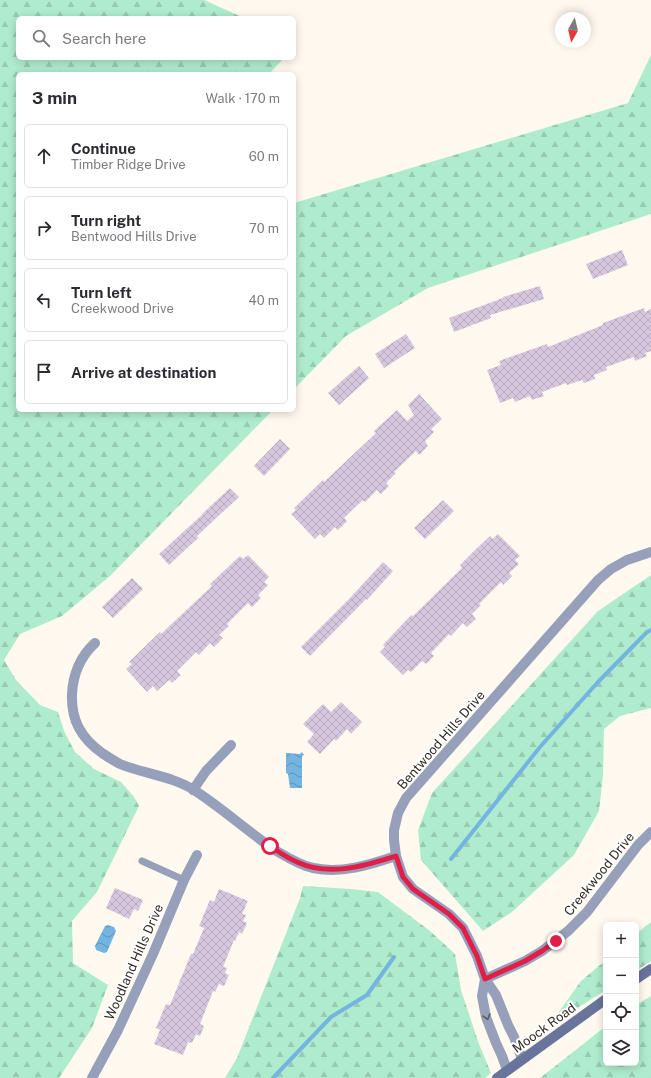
<!DOCTYPE html>
<meta charset="utf-8">
<style>
body{margin:0;font-family:"Public Sans",sans-serif;background:#f2f2f3;color:#2b2b33}
.controls{position:absolute;right:12px;bottom:12px;display:grid;overflow:hidden;border-radius:6px;box-shadow:0 2px 10px #0003}
.controls button{width:36px;height:36px;display:grid;place-items:center;padding:0;border:0;border-bottom:1px solid #e1e1e2;background:#fff;color:#2b2b33;font:20px sans-serif}
.compass{position:absolute;left:555px;top:12px;width:36px;height:36px;border-radius:50%;background:#fff;box-shadow:0 2px 10px #0003;rotate:188deg}
.stop{position:absolute;width:12px;height:12px;margin:-9px;border:3px solid #e11d48;border-radius:50%;background:#fff}
.stop.end{background:#e11d48;border-color:#fff;box-shadow:0 1px 4px #0008}
.list{margin:0;padding:0;list-style:none}
h2{display:flex;justify-content:space-between;align-items:center;height:52px;margin:0;padding:0 16px;font-size:17px}
h2 small{font-size:13px;font-weight:400;color:#7c7c81}
.list li{display:grid;grid-template-columns:26px 1fr auto;gap:12px;align-items:center;box-sizing:border-box;height:64px;margin:0 8px 8px;padding:0 8px;border:1px solid #e1e1e2;border-radius:6px}
.list b{display:block;font-size:15px;white-space:nowrap}
.list p{margin:0;font-size:13px;white-space:nowrap;color:#7c7c81}
.list em{font-size:13px;font-style:normal;color:#7c7c81}
.icon{flex:none;width:22px;height:22px;fill:none;stroke:currentColor;stroke-width:2;stroke-linecap:round;stroke-linejoin:round}
.map{position:relative;flex:none;width:651px;height:1078px;overflow:hidden}
.search{position:absolute;background:#fff;box-shadow:0 2px 10px #0003;left:16px;top:16px;width:280px;height:44px;display:flex;align-items:center;gap:10px;box-sizing:border-box;padding:0 14px;border-radius:6px;color:#7c7c81;font-size:15px}
.panel{position:absolute;background:#fff;box-shadow:0 2px 10px #0003;left:16px;top:72px;width:280px;height:340px;border-radius:6px}
.map>svg:first-child{display:block}
.forest{fill:url(#forest-firs)}
.water{fill:url(#water-waves)}
.lines{fill:none;stroke-linecap:round;stroke-linejoin:round}
.stream{stroke:#73b4e0;stroke-width:4}
.building{fill:url(#building-cross-hatch)}
.service{stroke:#97a0bb;stroke-width:7}
.minor{stroke:#97a0bb;stroke-width:10}
.secondary{stroke:#69749c;stroke-width:10}
.oneway{stroke:#5a5a60}
.route{stroke:#e11d48;stroke-width:5}
.labels{text-anchor:middle;dominant-baseline:central;stroke-width:4;stroke-linejoin:round;paint-order:stroke}
.street-label{font-size:13px;fill:#312b23;stroke:#fff}
</style>
<div class="map">
<svg width="651" height="1078" viewBox="0 0 651 1078">
<defs>
<pattern id="forest-firs" width="22" height="20" patternUnits="userSpaceOnUse"><rect width="22" height="20" fill="#afecce"/><path d="M5 1l3.5 6h-7zM16 11l3.5 6h-7z" fill="#97cbb1"/></pattern>
<pattern id="water-waves" width="16" height="10" patternUnits="userSpaceOnUse"><rect width="16" height="10" fill="#73b4e0"/><path d="M0 5q4-4 8 0t8 0" fill="none" stroke="#5f93b5"/></pattern>
<pattern id="building-cross-hatch" width="8" height="8" patternUnits="userSpaceOnUse"><rect width="8" height="8" fill="#d6c7de"/><path d="M0 0l8 8M0 8l8-8" fill="none" stroke="#b8abbe"/></pattern>
</defs>
<rect width="100%" height="100%" fill="#fff9ef"/>
<g class="forest">
<path d="M 0,0 L 204,0 L 244,18 L 18,18 L 18,58 L 284,58 L 269,74 L 18,74 L 18,410 L 273,410 L 110,576 L 62,616 L 20,634 L 4,660 L 16,680 L 40,705 L 58,712 L 64,731 L 75,752 L 94,769 L 121,782 L 134,797 L 139,806 L 97,892 L 72,921 L 73,963 L 108,985 L 92,1028 L 59,1078 L 0,1078 Z"/>
<path d="M 651,55 L 651,214 L 428,288 L 346,336 L 294,389 L 294,203 L 628,103 Z"/>
<path d="M 651,575 L 651,708 L 620,716 L 604,729 L 603,776 L 599,811 L 574,855 L 512,912 L 483,931 L 421,860 L 418,830 L 432,793 L 598,611 Z"/>
<path d="M 303,886 L 351,889 L 378,892 L 430,931 L 455,954 L 461,990 L 479,1044 L 491,1073 L 485,1078 L 225,1078 L 237,1058 L 300,898 Z"/>
<path d="M 651,922 L 651,961 L 636,971 L 636,934 Z"/>
<path d="M 606,960 L 606,990 L 549,1026 L 581,981 Z"/>
<path d="M 651,996 L 651,1078 L 540,1078 L 606,1026 L 606,1063 L 636,1063 L 636,1005 Z"/>
</g>
<g class="water">
<path d="M 302,752 L 304,755 L 302,756 L 302,788 L 290,788 L 288,774 L 286,773 L 286,753 L 300,754 Z"/>
<path d="M 108,925 L 114,927 L 116,931 L 107,952 L 104,953 L 96,950 L 95,946 L 105,926 Z"/>
</g>
<g class="lines">
<g class="stream">
<path d="M 451,859 L 540,747 L 598,682 L 647,632 L 651,630"/>
<path d="M 273,1078 L 331,1017 L 367,995 L 394,957"/>
</g>
</g>
<g class="building">
<path d="M 622,250 L 628,265 L 593,279 L 586,264 Z"/>
<path d="M 540,286 L 544,299 L 490,315 L 491,318 L 454,332 L 449,318 L 503,298 L 503,297 Z"/>
<path d="M 644,308 L 645,312 L 651,309 L 651,351 L 645,353 L 647,356 L 635,361 L 634,357 L 606,367 L 607,370 L 594,375 L 595,379 L 584,383 L 582,380 L 567,385 L 566,383 L 542,392 L 544,396 L 532,400 L 530,396 L 515,402 L 513,398 L 500,403 L 487,370 L 501,365 L 499,361 L 547,344 L 548,347 L 603,325 L 603,323 Z"/>
<path d="M 406,334 L 415,348 L 384,368 L 375,354 Z"/>
<path d="M 359,366 L 369,378 L 339,405 L 328,393 Z"/>
<path d="M 419,394 L 442,419 L 431,429 L 434,432 L 425,441 L 428,446 L 419,455 L 416,451 L 394,472 L 396,473 L 386,483 L 389,486 L 381,494 L 377,490 L 365,502 L 363,500 L 344,518 L 347,521 L 338,530 L 335,527 L 324,538 L 320,534 L 315,539 L 291,514 L 296,510 L 294,508 L 323,480 L 324,482 L 376,433 L 374,431 L 397,410 L 407,421 L 414,415 L 408,405 Z"/>
<path d="M 280,439 L 290,449 L 264,476 L 254,466 Z"/>
<path d="M 230,488 L 239,497 L 197,536 L 198,538 L 169,565 L 159,554 L 203,514 L 202,514 Z"/>
<path d="M 443,500 L 454,511 L 425,539 L 414,528 Z"/>
<path d="M 498,534 L 520,556 L 515,560 L 519,564 L 509,573 L 512,576 L 503,585 L 501,582 L 479,604 L 481,605 L 472,614 L 476,619 L 467,627 L 463,623 L 451,636 L 449,634 L 431,653 L 434,656 L 426,664 L 422,661 L 411,672 L 408,670 L 403,675 L 380,652 L 385,647 L 383,645 L 411,615 L 413,616 L 462,568 L 460,565 L 477,548 L 490,536 L 493,539 Z"/>
<path d="M 248,555 L 269,577 L 264,582 L 268,585 L 258,595 L 261,598 L 252,607 L 248,603 L 227,624 L 229,626 L 219,635 L 223,638 L 214,647 L 210,643 L 199,655 L 196,652 L 177,671 L 181,675 L 172,683 L 169,680 L 157,691 L 153,686 L 147,692 L 126,669 L 132,664 L 129,662 L 160,632 L 161,634 L 212,586 L 210,584 L 240,556 L 243,559 Z"/>
<path d="M 383,562 L 393,571 L 367,600 L 366,599 L 310,656 L 301,647 L 351,597 Z"/>
<path d="M 132,578 L 143,589 L 113,618 L 102,607 Z"/>
<path d="M 341,702 L 362,722 L 351,734 L 347,729 L 336,741 L 334,739 L 320,754 L 307,742 L 314,734 L 303,724 L 323,704 L 331,712 Z"/>
<path d="M 115,888 L 143,900 L 138,911 L 134,909 L 129,919 L 106,908 Z"/>
<path d="M 219,889 L 248,901 L 242,914 L 246,915 L 243,921 L 247,923 L 242,934 L 239,932 L 235,941 L 234,940 L 223,967 L 227,968 L 225,973 L 229,975 L 224,986 L 219,984 L 215,992 L 213,991 L 200,1024 L 204,1026 L 200,1036 L 196,1034 L 192,1043 L 188,1042 L 183,1055 L 154,1044 L 160,1030 L 156,1028 L 166,1004 L 170,1005 L 191,954 L 193,954 L 204,928 L 199,926 L 210,900 L 214,902 Z"/>
</g>
<g class="lines">
<path class="service" d="M 142,861 L 184,880"/>
<g class="minor">
<path d="M 95,643 C 81,656 73,674 72,694 C 71,720 81,738 102,753 C 108,757 114,761 120,764 C 144,774 172,776 194,790 C 222,808 247,831 275,850 C 287,857 299,865 313,868 C 341,874 369,865 396,856"/>
<path d="M 193,790 L 206,771 L 231,745"/>
<path d="M 485,979 L 525,961 L 542,951 L 568,931 L 587,912 L 638,845 L 651,832"/>
<path d="M 485,979 L 482,996 L 486,1017 L 496,1043 L 502,1056 L 507,1070"/>
<path d="M 522,1059 L 514,1037 L 508,1025 L 496,995 L 485,979 L 477,956 L 463,928 L 449,914 L 413,889 L 403,877 L 396,856 L 394,840 L 394,830 L 398,813 L 406,798 L 598,580 L 611,569 L 627,560 L 651,552"/>
<path d="M 92,1078 L 118,1030 L 153,954 L 184,880 L 197,855"/>
</g>
<g class="secondary">
<path d="M 636,979 L 651,969"/>
<path d="M 497,1078 L 606,999"/>
</g>
</g>
<defs><path id="oneway-chevron" d="M-2-3.5L2.5 0L-2 3.5" fill="none" stroke-width="1.6" stroke-linecap="round" stroke-linejoin="round"/></defs>
<use class="oneway" href="#oneway-chevron" transform="translate(487 1017) rotate(74)"/>
<g class="lines">
<path class="route" d="M 270,846 C 279,852 287,858 297,862 C 329,877 364,866 396,856 L 403,877 L 413,889 L 449,914 L 463,928 L 477,956 L 485,979 L 525,961 L 542,951 L 556,941"/>
</g>
<g class="labels">
<g class="street-label">
<text transform="translate(441 740) rotate(-49)">Bentwood Hills Drive</text>
<text transform="translate(599 874) rotate(-51)">Creekwood Drive</text>
<text transform="translate(134 962) rotate(-66)">Woodland Hills Drive</text>
<text transform="translate(544 1028) rotate(-36)">Moock Road</text>
</g>
</g>
</svg>
<div class="controls">
<button>+</button>
<button>−</button>
<button><svg class="icon" aria-label="locate" viewBox="0 0 24 24"><circle cx="12" cy="12" r="6"/><path d="M12 2v4M12 18v4M2 12h4M18 12h4"/></svg></button>
<button><svg class="icon" aria-label="layers" viewBox="0 0 24 24"><path d="M12 4l9 5-9 5-9-5zM3 14l9 5 9-5"/></svg></button>
</div>
<svg class="compass" viewBox="-18 -18 36 36"><path d="M0-13l5 13h-10z" fill="#e53935"/><path d="M0 13l5-13h-10z" fill="#7c7c81"/></svg>
<div class="stop" style="left:270px;top:846px"></div>
<div class="stop end" style="left:556px;top:941px"></div>
<div class="search"><svg class="icon" aria-label="search" viewBox="0 0 24 24"><circle cx="10" cy="10" r="6"/><path d="M15 15l6 6"/></svg>Search here</div>
<section class="panel">
<h2>3 min<small>Walk · 170 m</small></h2>
<ul class="list">
<li><svg class="icon" aria-label="ahead" viewBox="0 0 24 24"><path d="M12 20V5M6 11l6-6 6 6"/></svg><div><b>Continue</b><p>Timber Ridge Drive</p></div><em>60 m</em></li>
<li><svg class="icon" aria-label="right" viewBox="0 0 24 24"><path d="M7 20v-9h11M14 6l5 5-5 5"/></svg><div><b>Turn right</b><p>Bentwood Hills Drive</p></div><em>70 m</em></li>
<li><svg class="icon" aria-label="left" viewBox="0 0 24 24"><path d="M17 20v-9H6M10 6l-5 5 5 5"/></svg><div><b>Turn left</b><p>Creekwood Drive</p></div><em>40 m</em></li>
<li><svg class="icon" aria-label="arrive" viewBox="0 0 24 24"><path d="M6 21V4h12l-3 4 3 4H6"/></svg><div><b>Arrive at destination</b></div></li>
</ul>
</section>
</div>
